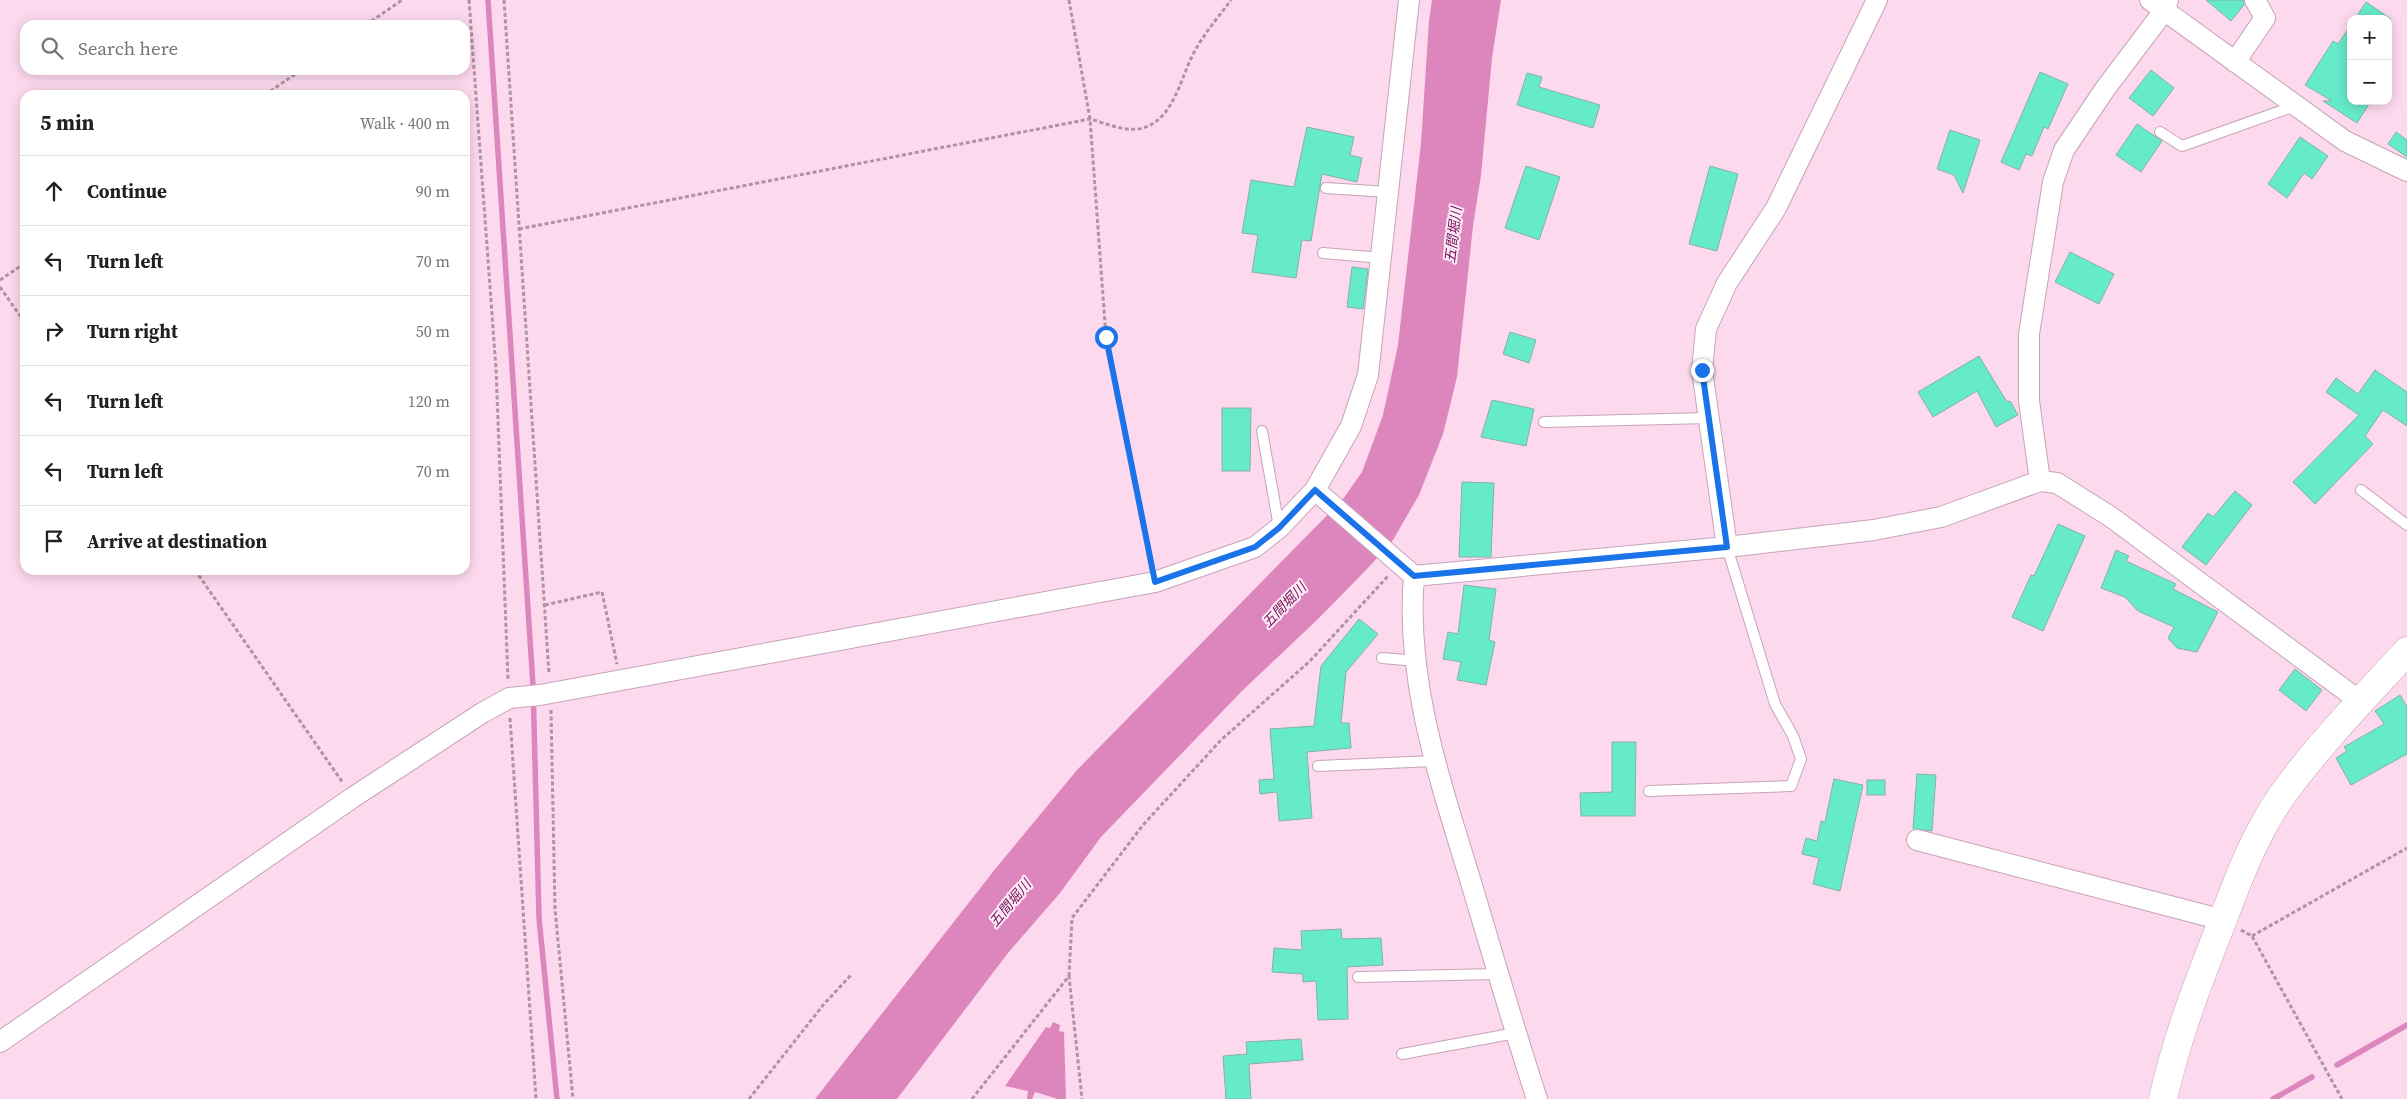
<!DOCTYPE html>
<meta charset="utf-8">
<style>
body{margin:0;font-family:"Source Serif 4","Noto Sans JP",serif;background:#f6f6f6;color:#202124}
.controls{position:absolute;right:15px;top:15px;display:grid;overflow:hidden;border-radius:10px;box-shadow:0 2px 12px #0003}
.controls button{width:45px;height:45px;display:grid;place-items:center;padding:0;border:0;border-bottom:1px solid #e0e0e0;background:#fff;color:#202124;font:25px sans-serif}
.stop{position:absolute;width:15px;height:15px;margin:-11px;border:4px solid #1a73e8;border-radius:50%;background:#fff}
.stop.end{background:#1a73e8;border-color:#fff;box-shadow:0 1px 5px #0008}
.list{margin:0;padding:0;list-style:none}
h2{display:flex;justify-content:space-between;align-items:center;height:65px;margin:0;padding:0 20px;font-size:21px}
h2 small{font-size:16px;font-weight:400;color:#757577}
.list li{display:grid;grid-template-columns:32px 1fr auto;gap:15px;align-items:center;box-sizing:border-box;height:70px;padding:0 20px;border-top:1px solid #e0e0e0}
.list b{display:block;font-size:19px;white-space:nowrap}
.list em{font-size:16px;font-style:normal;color:#757577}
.icon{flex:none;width:28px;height:28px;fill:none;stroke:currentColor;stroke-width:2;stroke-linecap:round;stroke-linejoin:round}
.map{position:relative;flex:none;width:2407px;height:1099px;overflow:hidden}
.search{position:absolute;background:#fff;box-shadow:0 2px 12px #0003;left:20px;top:20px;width:450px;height:55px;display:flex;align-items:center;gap:12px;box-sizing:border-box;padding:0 18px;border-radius:15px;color:#757577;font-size:19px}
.panel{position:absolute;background:#fff;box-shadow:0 2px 12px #0003;left:20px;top:90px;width:450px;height:485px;border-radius:15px}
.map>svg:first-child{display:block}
.water{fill:#dd86bd}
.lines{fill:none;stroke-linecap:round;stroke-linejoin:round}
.stream{stroke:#dd86bd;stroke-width:5.5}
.building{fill:#65ebca;stroke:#87b0a4}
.lane-casing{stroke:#c6a4b8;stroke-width:12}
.street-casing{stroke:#c6a4b8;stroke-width:22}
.secondary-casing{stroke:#c6a4b8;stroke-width:29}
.path{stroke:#af93a4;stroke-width:3;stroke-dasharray:4 2.5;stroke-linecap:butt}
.lane{stroke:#fff;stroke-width:10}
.street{stroke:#fff;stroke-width:20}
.secondary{stroke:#fff;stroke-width:28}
.route{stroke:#1a73e8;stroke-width:6}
.labels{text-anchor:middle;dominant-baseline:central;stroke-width:4;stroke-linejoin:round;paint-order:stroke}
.water-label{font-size:14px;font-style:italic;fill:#790f5c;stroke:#fcedf6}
</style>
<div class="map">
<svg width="2407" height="1099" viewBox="0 0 2407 1099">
<rect width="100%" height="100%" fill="#fdd9ee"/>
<g class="water">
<path d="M 1432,0 L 1501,0 L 1492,58 L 1481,175 L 1473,226 L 1457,377 L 1443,434 L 1419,495 L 1393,540 L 1368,568 L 1317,620 L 1242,691 L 1101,837 L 1060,893 L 1008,953 L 897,1099 L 815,1099 L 996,868 L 1077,770 L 1343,499 L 1362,472 L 1383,415 L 1398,345 L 1421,143 L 1429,21 Z"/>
<path d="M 1053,1022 L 1060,1025 L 1059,1031 L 1064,1032 L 1066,1099 L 1058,1099 L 1035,1092 L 1032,1099 L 1027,1099 L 1028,1091 L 1005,1086 L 1046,1027 L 1050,1028 Z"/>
</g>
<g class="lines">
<g class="stream">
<path d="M 488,0 L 533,685 L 539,918 L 557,1099"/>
<path d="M 2337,1065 L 2407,1025"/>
<path d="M 2273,1099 L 2312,1077"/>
</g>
</g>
<g class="building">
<path d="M 2206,0 L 2243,0 L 2244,5 L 2231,21 Z"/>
<path d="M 2366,2 L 2391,19 L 2355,19 Z"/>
<path d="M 2351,25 L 2351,101 L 2371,101 L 2357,123 L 2323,101 L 2332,101 L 2305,85 L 2333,41 L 2338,44 Z"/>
<path d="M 2151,70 L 2174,88 L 2153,116 L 2129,98 Z"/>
<path d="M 2040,72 L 2068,84 L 2048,129 L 2044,127 L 2032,156 L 2026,154 L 2019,170 L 2001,162 Z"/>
<path d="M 1527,73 L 1542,77 L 1539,87 L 1600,105 L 1593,128 L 1517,105 Z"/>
<path d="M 2137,124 L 2162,141 L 2141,172 L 2116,155 Z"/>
<path d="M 1307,127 L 1354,137 L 1350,155 L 1362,158 L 1357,182 L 1322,174 L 1311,241 L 1302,240 L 1296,278 L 1252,272 L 1258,235 L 1242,233 L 1251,180 L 1294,187 Z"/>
<path d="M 1950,130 L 1980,140 L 1963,193 L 1954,175 L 1937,169 Z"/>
<path d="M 2396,132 L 2407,140 L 2407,157 L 2388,144 Z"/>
<path d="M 2300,137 L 2328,156 L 2312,179 L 2304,173 L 2287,198 L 2268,184 Z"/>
<path d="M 1526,166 L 1560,177 L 1539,240 L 1505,228 Z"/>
<path d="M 1710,166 L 1738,174 L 1717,251 L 1689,244 Z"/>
<path d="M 2070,252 L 2114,274 L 2099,304 L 2055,282 Z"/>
<path d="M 1352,267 L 1368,269 L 1363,309 L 1347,307 Z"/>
<path d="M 1510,332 L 1536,340 L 1529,363 L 1503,354 Z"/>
<path d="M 1979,356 L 2007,402 L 2010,401 L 2018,415 L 1996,427 L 1977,391 L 1933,417 L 1918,392 Z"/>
<path d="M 2375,370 L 2407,392 L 2407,426 L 2383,410 L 2365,436 L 2373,444 L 2315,504 L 2293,482 L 2359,415 L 2326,392 L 2336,378 L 2358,394 Z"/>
<path d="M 1492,400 L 1534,409 L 1526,446 L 1481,437 Z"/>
<path d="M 1222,408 L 1251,408 L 1250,471 L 1222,471 Z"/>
<path d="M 1462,482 L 1494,483 L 1491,557 L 1459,557 Z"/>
<path d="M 2235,491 L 2252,505 L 2206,565 L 2182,547 L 2208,513 L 2213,517 Z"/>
<path d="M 2058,524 L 2085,536 L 2043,631 L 2012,617 L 2031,575 L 2034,576 Z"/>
<path d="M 2116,550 L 2129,556 L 2126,561 L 2176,584 L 2173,589 L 2218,612 L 2197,652 L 2177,648 L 2168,638 L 2174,627 L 2138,611 L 2125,597 L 2101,588 Z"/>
<path d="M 1464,585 L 1496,589 L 1489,640 L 1495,642 L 1486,685 L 1457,680 L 1461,662 L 1443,659 L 1448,632 L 1458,634 Z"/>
<path d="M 1359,619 L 1378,634 L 1346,672 L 1341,723 L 1349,723 L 1351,748 L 1307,752 L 1312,818 L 1279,821 L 1277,792 L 1260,794 L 1259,780 L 1274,779 L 1270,729 L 1314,726 L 1321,666 Z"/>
<path d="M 2295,669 L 2322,690 L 2306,711 L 2279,690 Z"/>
<path d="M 2400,695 L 2407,707 L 2407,754 L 2351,785 L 2336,758 L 2347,751 L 2344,747 L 2384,724 L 2375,711 Z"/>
<path d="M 1612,742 L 1636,742 L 1635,816 L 1581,816 L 1580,793 L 1612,792 Z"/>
<path d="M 1917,774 L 1936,775 L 1932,831 L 1913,829 Z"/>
<path d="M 1834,779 L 1863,785 L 1840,891 L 1813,884 L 1819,858 L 1802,854 L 1806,838 L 1817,841 L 1821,821 L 1825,822 Z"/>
<rect x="1867" y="780" width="18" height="15"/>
<path d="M 1341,929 L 1342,939 L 1381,938 L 1383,965 L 1347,967 L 1348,1019 L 1318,1020 L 1316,981 L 1303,982 L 1303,974 L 1272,972 L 1274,948 L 1302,950 L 1301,931 Z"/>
<path d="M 1301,1039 L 1303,1060 L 1249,1064 L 1251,1099 L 1226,1099 L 1223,1056 L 1247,1054 L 1246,1042 Z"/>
</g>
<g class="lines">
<g class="lane-casing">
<g id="lane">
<path d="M 2160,132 L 2182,146 L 2295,106"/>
<path d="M 1326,188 L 1388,192"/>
<path d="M 1323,253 L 1382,258"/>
<path d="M 1544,422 L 1708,418"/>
<path d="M 1262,431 L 1279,527"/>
<path d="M 2361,490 L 2407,525"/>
<path d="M 1382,658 L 1417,661"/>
<path d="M 1318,766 L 1434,761"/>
<path d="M 1649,791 L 1791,786 L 1801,759 L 1793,736 L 1775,704 L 1727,547"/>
<path d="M 1358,977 L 1498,974"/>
<path d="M 1402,1054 L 1516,1033"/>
</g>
</g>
<g class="street-casing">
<g id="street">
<path d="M 2150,0 L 2345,141 L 2407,171"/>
<path d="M 2235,62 L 2265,18 L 2255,0"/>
<path d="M 2040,481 L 2029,401 L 2029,334 L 2053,182 L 2064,150 L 2105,89 L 2164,11 L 2168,0"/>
<path d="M 1315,490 L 1414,576 L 1727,547 L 1702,370 L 1706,329 L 1727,283 L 1776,208 L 1877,0"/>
<path d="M 1727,547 L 1874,530 L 1941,517 L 2040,481 L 2057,483 L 2111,517 L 2361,702"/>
<path d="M 1414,576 C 1405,680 1440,780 1470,879 C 1492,952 1513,1026 1537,1099"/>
<path d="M 1917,840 L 2223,920"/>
<path d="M 0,1042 L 352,798 L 482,713 L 509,698 L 540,695 L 1155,582 L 1255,547 L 1279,528 L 1315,490 L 1351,426 L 1368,375 L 1409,0"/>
</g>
</g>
<g class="secondary-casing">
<path id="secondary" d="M 2163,1099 C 2176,1040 2198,983 2220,927 C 2238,880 2254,835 2283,794 C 2320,743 2365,697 2407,651"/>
</g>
<g class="path">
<path d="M 469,0 L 496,369 L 508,679"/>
<path d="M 504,0 L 549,674"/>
<path d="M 1069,0 L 1090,119 L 1106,337 L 1152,565"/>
<path d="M 366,25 L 402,0"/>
<path d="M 265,95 L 301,70"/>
<path d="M 519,229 L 1090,119 C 1105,123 1127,133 1143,128 C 1176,118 1181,73 1197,47 C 1207,30 1220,15 1231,0"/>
<path d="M 0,280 L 25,263"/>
<path d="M 0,287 L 25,323"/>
<path d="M 195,570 L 343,783"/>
<path d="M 545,605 L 602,592 L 617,664"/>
<path d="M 551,710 L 555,909 L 573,1099"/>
<path d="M 510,718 L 536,1099"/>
<path d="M 2241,930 L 2252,936 L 2342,1099"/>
<path d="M 2252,936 L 2407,848"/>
<path d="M 1069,976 L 1072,918 L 1143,825 L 1221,740 L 1310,661 L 1388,576"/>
<path d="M 749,1099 L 824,1004 L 851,975"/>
<path d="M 972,1099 L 1069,976 L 1082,1099"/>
</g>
<use href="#lane" class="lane"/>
<use href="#street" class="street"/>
<use href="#secondary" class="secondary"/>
</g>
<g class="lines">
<path class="route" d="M 1106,337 L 1155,582 L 1255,547 L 1279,528 L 1315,490 L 1414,576 L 1727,547 L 1702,370"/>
</g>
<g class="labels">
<g class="water-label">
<text transform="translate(1453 235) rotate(-83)">五間堀川</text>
<text transform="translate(1284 605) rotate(-46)">五間堀川</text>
<text transform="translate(1010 903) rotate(-50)">五間堀川</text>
</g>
</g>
</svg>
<div class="controls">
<button>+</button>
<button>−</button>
</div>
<div class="stop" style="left:1106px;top:337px"></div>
<div class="stop end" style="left:1702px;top:370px"></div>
<div class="search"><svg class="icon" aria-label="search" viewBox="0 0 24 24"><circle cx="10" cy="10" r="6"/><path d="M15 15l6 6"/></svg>Search here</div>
<section class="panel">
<h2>5 min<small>Walk · 400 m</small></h2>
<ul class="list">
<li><svg class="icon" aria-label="ahead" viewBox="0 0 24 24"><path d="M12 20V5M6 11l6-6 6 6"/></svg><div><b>Continue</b></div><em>90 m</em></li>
<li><svg class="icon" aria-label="left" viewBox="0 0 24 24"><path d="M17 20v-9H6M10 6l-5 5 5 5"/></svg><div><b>Turn left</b></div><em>70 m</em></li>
<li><svg class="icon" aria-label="right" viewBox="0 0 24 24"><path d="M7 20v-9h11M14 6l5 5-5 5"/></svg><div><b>Turn right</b></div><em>50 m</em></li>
<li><svg class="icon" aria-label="left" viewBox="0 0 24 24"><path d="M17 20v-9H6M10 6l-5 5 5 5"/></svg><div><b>Turn left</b></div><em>120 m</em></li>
<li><svg class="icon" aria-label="left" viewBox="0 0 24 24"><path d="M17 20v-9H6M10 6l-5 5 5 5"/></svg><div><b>Turn left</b></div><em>70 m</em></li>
<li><svg class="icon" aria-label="arrive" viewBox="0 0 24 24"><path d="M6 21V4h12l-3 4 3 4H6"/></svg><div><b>Arrive at destination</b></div></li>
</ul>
</section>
</div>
